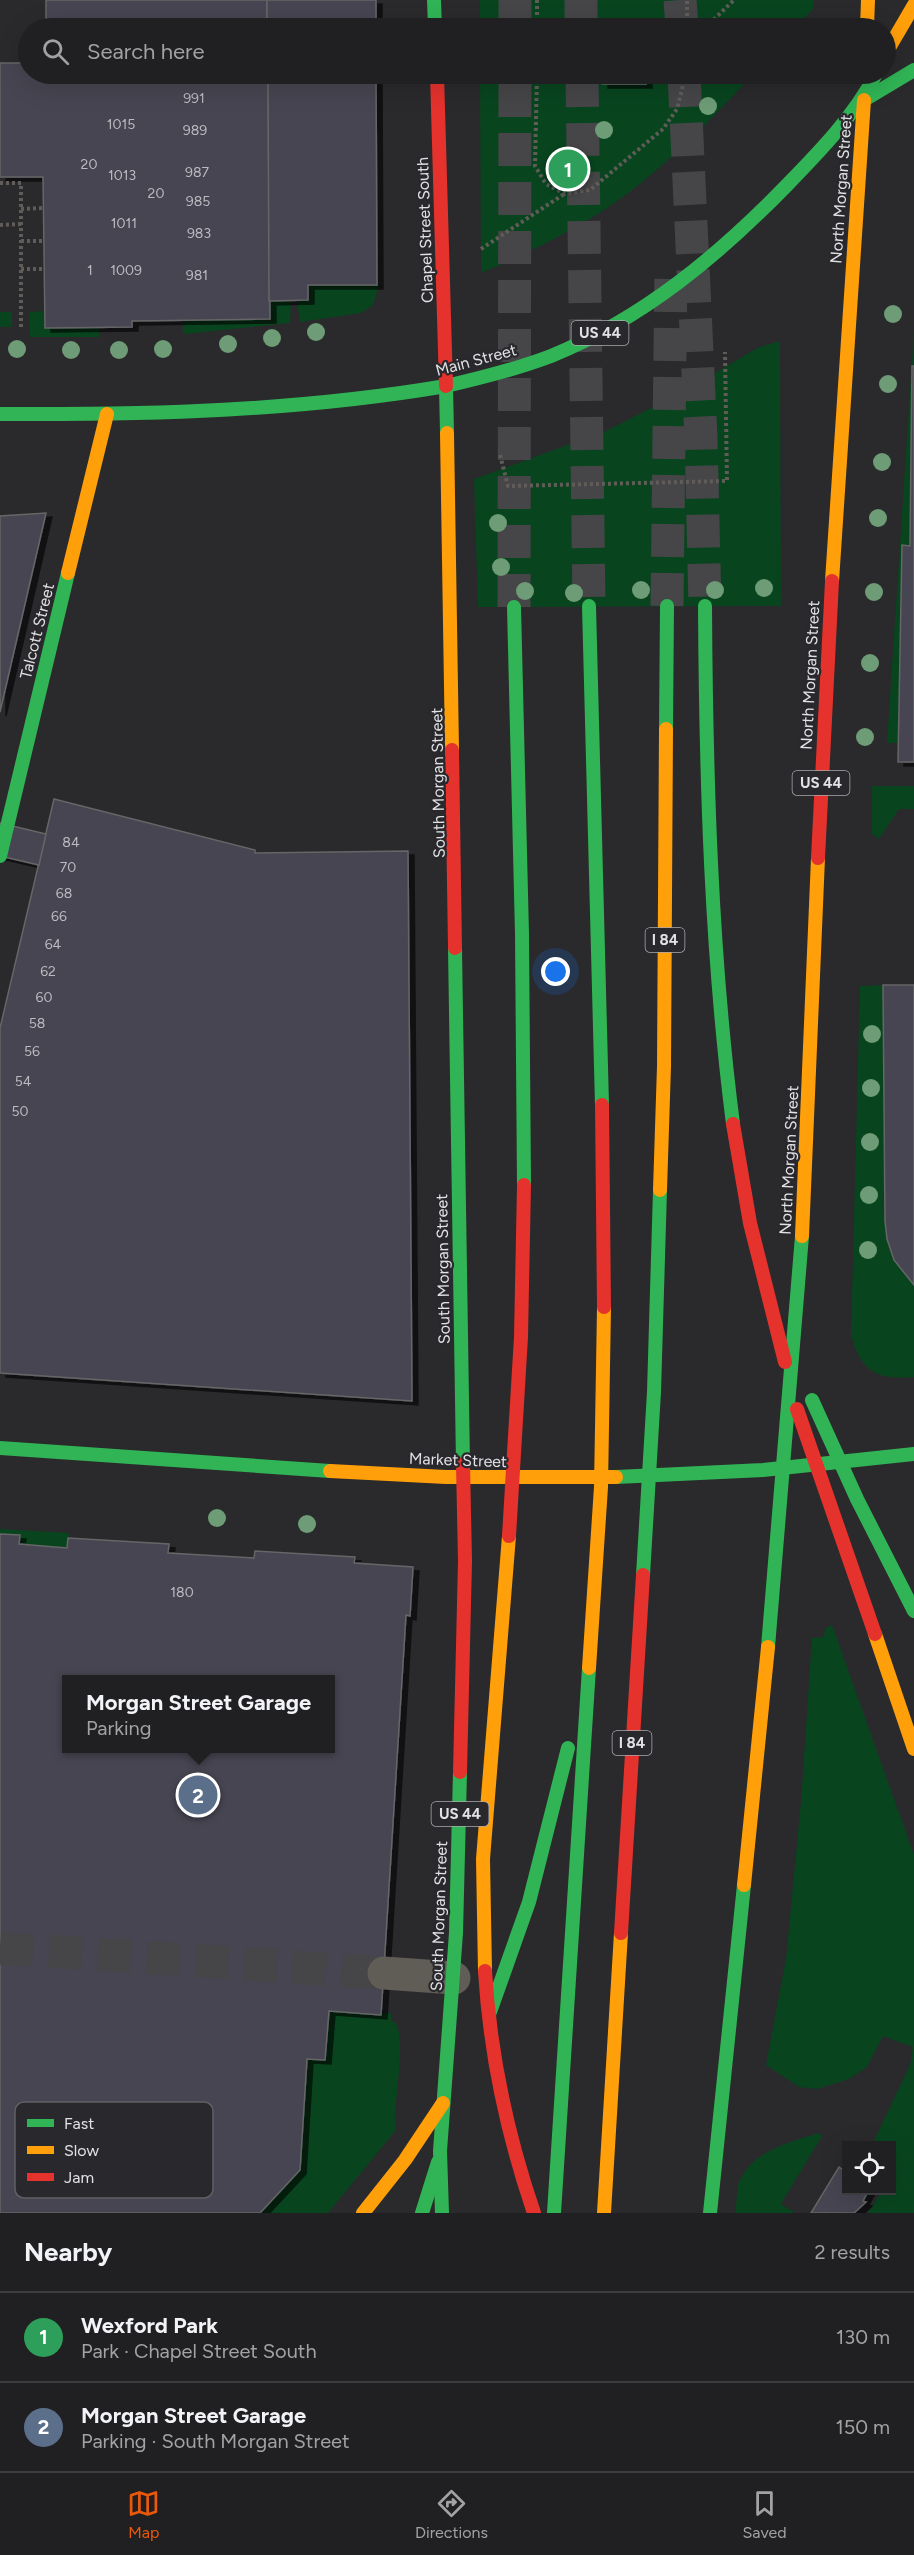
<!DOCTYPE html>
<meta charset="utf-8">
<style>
body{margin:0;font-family:Figtree,sans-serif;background:#2d2c2e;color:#f1f3f6}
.controls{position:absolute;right:18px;bottom:18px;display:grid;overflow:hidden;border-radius:0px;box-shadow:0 6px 24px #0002}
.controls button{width:54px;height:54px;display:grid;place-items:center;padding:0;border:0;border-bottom:2px solid #3d3d3f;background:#201f21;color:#f1f3f6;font:30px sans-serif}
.you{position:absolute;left:556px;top:972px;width:21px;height:21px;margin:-15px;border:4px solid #fff;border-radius:50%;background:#1a73e8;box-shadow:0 0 0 9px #1a73e833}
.badge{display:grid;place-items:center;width:39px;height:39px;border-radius:50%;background:#ea580c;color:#fff;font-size:20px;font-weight:700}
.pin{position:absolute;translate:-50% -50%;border:3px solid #fff;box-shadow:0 2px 6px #0006}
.popup{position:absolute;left:62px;top:1675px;width:273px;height:78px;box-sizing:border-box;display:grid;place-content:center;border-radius:0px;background:#201f21;filter:drop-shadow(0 2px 4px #0005);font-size:20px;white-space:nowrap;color:#a2a2a5}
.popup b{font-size:22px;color:#f1f3f6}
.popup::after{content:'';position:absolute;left:50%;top:100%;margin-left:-12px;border:12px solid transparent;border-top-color:#201f21}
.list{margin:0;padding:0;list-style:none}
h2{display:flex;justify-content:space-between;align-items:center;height:78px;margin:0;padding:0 24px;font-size:26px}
h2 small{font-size:20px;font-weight:400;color:#a2a2a5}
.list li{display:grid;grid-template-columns:39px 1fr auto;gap:18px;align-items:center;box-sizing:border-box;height:90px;padding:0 24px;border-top:2px solid #3d3d3f}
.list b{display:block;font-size:22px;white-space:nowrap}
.list p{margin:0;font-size:20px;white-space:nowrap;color:#a2a2a5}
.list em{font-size:20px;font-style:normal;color:#a2a2a5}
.icon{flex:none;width:33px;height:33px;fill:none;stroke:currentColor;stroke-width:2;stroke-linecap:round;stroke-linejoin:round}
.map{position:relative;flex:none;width:914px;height:2213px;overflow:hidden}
.search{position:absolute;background:#201f21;box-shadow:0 6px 24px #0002;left:18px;right:18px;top:18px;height:66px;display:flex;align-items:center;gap:15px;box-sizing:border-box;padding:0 21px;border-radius:33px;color:#a2a2a5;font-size:22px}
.sheet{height:258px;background:#201f21}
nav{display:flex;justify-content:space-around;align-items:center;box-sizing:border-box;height:84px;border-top:2px solid #3d3d3f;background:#201f21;font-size:16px;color:#a2a2a5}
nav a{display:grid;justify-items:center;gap:3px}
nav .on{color:#ea580c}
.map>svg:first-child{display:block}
.green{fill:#08451f}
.building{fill:#464451;stroke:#666667;stroke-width:1.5;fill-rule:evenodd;filter:url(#shadow)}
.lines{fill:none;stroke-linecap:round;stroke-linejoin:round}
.street-tunnel{stroke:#464548;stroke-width:33;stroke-dasharray:33 16;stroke-linecap:butt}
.highway-tunnel{stroke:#464548;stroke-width:33;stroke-dasharray:33 16;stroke-linecap:butt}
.path{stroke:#605d59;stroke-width:4;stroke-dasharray:3 3;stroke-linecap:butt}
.street{stroke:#605c56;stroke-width:33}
.fast{stroke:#30b455;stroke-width:14}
.slow{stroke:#ff9f0a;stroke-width:14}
.jam{stroke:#e5322d;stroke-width:14}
.tree{fill:#6d9c77}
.labels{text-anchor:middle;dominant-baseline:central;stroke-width:4.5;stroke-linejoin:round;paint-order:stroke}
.number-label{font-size:14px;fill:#bbbac0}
.shield{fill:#29282d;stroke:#aaaaae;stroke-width:1.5}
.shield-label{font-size:15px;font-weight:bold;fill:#e2e2e5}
.street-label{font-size:16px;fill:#e2e2e5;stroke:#29282d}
.key{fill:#29282d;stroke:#606064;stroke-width:1.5}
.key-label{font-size:16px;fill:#e2e2e5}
</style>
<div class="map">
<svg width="914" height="2213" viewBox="0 0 914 2213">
<defs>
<filter id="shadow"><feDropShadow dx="6" dy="4" stdDeviation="0" flood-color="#0009"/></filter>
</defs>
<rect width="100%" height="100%" fill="#2a292c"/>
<g class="green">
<path d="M 480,0 L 813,0 L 813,9 L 795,28 L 480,28 Z"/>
<path d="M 480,74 L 754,74 C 714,116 673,159 627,194 C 582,227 532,251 481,273 Z"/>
<path d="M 308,285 L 379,285 L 373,305 L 361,313 L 300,322 L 297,301 L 308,300 Z"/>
<path d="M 269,301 L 291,301 L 290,323 L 185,334 L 183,332 L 183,320 L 270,319 Z"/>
<path d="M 45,311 L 45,328 L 99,327 L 99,337 L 30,337 L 29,312 Z"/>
<rect x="0" y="312" width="12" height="15"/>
<path d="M 914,331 L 910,546 L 903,545 L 899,743 L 887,743 Z"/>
<path d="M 780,341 L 781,606 L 478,607 L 474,479 L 606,431 L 692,387 L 757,348 Z"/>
<path d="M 872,786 L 914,786 L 914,809 L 899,809 L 879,839 L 872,834 Z"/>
<path d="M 883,985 L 885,1221 L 887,1239 L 894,1260 L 914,1285 L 914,1377 C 877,1380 861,1372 851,1335 L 860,986 Z"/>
<path d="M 0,1529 L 69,1533 L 67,1548 L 19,1544 L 20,1535 L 0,1534 Z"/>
<path d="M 832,1625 L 914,1855 L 914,2213 L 868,2213 L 882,2191 L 892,2190 L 892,2146 L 872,2145 L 910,2065 L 913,2047 L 883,2036 L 867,2067 L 849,2079 L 817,2089 L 799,2087 L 766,2065 L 786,1959 L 801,1802 L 812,1638 L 824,1637 L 825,1628 Z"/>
<path d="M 329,2011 L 381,2015 L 382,2012 L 391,2014 L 392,2022 L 395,2022 C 408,2043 392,2101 396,2130 L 328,2213 L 260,2213 L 300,2170 L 307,2059 L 325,2060 Z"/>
<path d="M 819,2133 L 822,2136 L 781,2204 L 795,2213 L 735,2213 C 737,2203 736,2189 740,2180 C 754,2150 790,2142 819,2133 Z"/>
</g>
<g class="building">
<rect x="46" y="0" width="221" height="28"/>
<rect x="267" y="0" width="109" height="28"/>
<path d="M 0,63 L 28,63 L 28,74 L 268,74 L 270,319 L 132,321 L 132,327 L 45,328 L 43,177 L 0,177 Z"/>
<path d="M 268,74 L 376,74 L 377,285 L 308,285 L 308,300 L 269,301 Z"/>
<rect x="602" y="74" width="44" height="10"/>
<path d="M 912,366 L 914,366 L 914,762 L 898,762 L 902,545 L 910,546 Z"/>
<path d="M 46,513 L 0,712 L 0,516 Z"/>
<path d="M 54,799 L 255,850 L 255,853 L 408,851 L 412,1401 L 0,1373 L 0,1028 Z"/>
<path d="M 0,823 L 46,834 L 39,865 L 0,856 Z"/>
<path d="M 883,985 L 914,985 L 914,1285 L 894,1260 L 887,1239 L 885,1221 Z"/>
<path d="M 0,1534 L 20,1535 L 19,1544 L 67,1548 L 68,1538 L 169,1544 L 168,1553 L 254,1558 L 255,1551 L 355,1557 L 354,1563 L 413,1567 L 410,1616 L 406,1615 L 381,2015 L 329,2011 L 325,2060 L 307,2059 L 300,2170 L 260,2213 L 0,2213 ZM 66,1680 L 330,1680 L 330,1748 L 66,1748 Z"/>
<path d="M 839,2167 L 846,2172 L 846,2190 L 869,2190 L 863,2201 L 866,2202 L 854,2213 L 811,2213 Z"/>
</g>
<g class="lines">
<path class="street-tunnel" d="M 0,1948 L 384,1973"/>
<g class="highway-tunnel">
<path d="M 581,0 L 581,28"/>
<path d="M 680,0 L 682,28"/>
<path d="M 515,28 L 515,0"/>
<path d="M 582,74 L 589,606"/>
<path d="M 684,74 L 701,438 L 705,606"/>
<path d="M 667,606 L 671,266"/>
<path d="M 514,607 L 515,74"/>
</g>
<g class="path">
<path d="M 537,0 L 537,28"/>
<path d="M 687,28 L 687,0"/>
<path d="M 705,28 L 734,0"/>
<path d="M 537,74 L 535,166 L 546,184 L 565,194 L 590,190 L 663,129 L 677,109 L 686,74"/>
<path d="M 0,183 L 21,183 L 21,327"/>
<path d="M 21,209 L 44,208"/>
<path d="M 0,225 L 21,224"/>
<path d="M 21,241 L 44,241"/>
<path d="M 481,249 L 564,194"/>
<path d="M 21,269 L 44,269"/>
<path d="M 500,455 L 508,486 L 727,481 L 725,352"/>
</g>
<path class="street" d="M 384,1973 L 454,1978"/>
<g class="fast">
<path d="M 434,0 L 435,28"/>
<path d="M 864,100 L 914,70"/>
<path d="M 0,414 C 150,415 298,411 446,386"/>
<path d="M 447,433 L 446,386 C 481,378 517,369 551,356 C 644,318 719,255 788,184 C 821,150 854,116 876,74"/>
<path d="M 589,606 L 602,1105"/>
<path d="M 705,606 C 706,780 711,952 733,1124"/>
<path d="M 514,607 L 522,934 L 524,1185"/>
<path d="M 666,729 L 667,606"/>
<path d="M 0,856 L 68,573"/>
<path d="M 455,948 L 463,1464"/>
<path d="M 812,1400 L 857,1499 L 914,1611"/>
<path d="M 0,1448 L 330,1471"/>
<path d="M 616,1477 L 763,1470 L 914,1454"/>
<path d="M 643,1575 L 654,1392 L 660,1190"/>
<path d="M 768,1647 L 802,1236"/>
<path d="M 490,2012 L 529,1902 L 568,1748"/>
<path d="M 422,2213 L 438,2162"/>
<path d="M 442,2213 L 440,2151 L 456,1933 L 460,1772"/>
<path d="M 554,2213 L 589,1668"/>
<path d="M 710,2213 L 744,1885"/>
</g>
<g class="slow">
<path d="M 867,28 L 868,0"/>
<path d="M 886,53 L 914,5"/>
<path d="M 447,433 L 452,750"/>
<path d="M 68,573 L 107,414"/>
<path d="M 832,581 L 864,100"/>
<path d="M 660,1190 L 664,1066 L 666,729"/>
<path d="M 802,1236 L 818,858"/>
<path d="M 330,1471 L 446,1477 L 616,1477"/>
<path d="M 875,1634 L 914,1749"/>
<path d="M 589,1668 L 601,1487 L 604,1307"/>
<path d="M 744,1885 L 768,1647"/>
<path d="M 485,1971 L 483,1859 L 509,1536"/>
<path d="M 363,2213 L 405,2160 L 443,2103"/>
<path d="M 604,2213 L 621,1933"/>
</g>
<g class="jam">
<path d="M 437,74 L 446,386"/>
<path d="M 452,750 L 455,948"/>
<path d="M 818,858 L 832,581"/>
<path d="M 602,1105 L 604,1307"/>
<path d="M 733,1124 L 750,1223 L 785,1362"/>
<path d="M 797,1409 L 875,1634"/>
<path d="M 509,1536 L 521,1337 L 524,1185"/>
<path d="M 460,1772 L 465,1561 L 463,1464"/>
<path d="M 621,1933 L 643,1575"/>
<path d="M 485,1971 C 490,2055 507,2134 534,2213"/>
</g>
</g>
<g class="tree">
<circle cx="708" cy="106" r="9"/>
<circle cx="604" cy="130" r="9"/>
<circle cx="893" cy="314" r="9"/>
<circle cx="316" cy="332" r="9"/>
<circle cx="272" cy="338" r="9"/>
<circle cx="228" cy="344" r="9"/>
<circle cx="17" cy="349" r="9"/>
<circle cx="163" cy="349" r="9"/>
<circle cx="71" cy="350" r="9"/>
<circle cx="119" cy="350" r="9"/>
<circle cx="888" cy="384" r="9"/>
<circle cx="882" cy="462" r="9"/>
<circle cx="878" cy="518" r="9"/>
<circle cx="498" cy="523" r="9"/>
<circle cx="501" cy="567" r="9"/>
<circle cx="764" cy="588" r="9"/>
<circle cx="641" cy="590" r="9"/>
<circle cx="715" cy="590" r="9"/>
<circle cx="525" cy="591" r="9"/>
<circle cx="874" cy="592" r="9"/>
<circle cx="574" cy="593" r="9"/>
<circle cx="870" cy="663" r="9"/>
<circle cx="865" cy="737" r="9"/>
<circle cx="872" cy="1034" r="9"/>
<circle cx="871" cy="1088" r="9"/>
<circle cx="870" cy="1142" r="9"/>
<circle cx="869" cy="1195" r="9"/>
<circle cx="868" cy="1250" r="9"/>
<circle cx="217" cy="1518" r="9"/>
<circle cx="307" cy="1524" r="9"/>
</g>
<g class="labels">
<g class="number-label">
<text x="194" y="98">991</text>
<text x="121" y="124">1015</text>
<text x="195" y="130">989</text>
<text x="89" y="164">20</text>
<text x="197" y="172">987</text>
<text x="122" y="175">1013</text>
<text x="156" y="193">20</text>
<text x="198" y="201">985</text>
<text x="124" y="223">1011</text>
<text x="199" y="233">983</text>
<text x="90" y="270">1</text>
<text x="126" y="270">1009</text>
<text x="197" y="275">981</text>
<text x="71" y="842">84</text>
<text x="68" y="867">70</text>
<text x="64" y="893">68</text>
<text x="59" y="916">66</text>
<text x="53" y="944">64</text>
<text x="48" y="971">62</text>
<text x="44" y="997">60</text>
<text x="37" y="1023">58</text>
<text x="32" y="1051">56</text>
<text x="23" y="1081">54</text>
<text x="20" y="1111">50</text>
<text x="182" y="1592">180</text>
</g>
<g class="shield">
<rect x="571.5" y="321" width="57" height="24" rx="4.5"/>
<rect x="792.5" y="771" width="57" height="24" rx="4.5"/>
<rect x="645.5" y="928" width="39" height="24" rx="4.5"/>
<rect x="612.5" y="1731" width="39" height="24" rx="4.5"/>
<rect x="431.5" y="1802" width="57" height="24" rx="4.5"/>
</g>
<g class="shield-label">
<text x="600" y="333">US 44</text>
<text x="821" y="783">US 44</text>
<text x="665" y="940">I 84</text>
<text x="632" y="1743">I 84</text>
<text x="460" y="1814">US 44</text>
</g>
<g class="street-label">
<text transform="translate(841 189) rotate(-86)">North Morgan Street</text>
<text transform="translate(425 230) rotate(-92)">Chapel Street South</text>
<text transform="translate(476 360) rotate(-15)">Main Street</text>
<text transform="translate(37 631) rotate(-76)">Talcott Street</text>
<text transform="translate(810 675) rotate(-87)">North Morgan Street</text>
<text transform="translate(438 783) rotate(-91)">South Morgan Street</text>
<text transform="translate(789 1160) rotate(-87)">North Morgan Street</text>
<text transform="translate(443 1269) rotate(-91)">South Morgan Street</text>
<text transform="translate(458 1460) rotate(2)">Market Street</text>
<text transform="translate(439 1916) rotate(-88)">South Morgan Street</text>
</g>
</g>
<rect x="15" y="2102" width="198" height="96" rx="9" class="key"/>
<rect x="27" y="2119" width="27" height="8" fill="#30b455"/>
<rect x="27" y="2146" width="27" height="8" fill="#ff9f0a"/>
<rect x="27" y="2173" width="27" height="8" fill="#e5322d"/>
<g class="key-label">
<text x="64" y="2129">Fast</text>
<text x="64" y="2156">Slow</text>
<text x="64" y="2183">Jam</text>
</g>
</svg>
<div class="controls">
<button><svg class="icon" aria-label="locate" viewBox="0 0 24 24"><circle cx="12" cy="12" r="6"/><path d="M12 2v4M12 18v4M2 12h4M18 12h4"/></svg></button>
</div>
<div class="you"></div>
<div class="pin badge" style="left:568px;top:169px;background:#2e9e5b">1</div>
<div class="pin badge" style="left:198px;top:1795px;background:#5c6f8a">2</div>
<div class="popup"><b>Morgan Street Garage</b>Parking</div>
<div class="search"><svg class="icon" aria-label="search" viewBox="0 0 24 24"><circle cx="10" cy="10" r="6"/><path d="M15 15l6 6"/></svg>Search here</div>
</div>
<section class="sheet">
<h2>Nearby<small>2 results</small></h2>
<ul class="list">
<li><span class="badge" style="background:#2e9e5b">1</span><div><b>Wexford Park</b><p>Park · Chapel Street South</p></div><em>130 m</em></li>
<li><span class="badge" style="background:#5c6f8a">2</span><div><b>Morgan Street Garage</b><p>Parking · South Morgan Street</p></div><em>150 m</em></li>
</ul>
</section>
<nav>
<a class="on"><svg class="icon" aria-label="map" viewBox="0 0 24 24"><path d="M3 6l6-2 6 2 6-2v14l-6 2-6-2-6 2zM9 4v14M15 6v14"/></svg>Map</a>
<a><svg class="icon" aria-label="directions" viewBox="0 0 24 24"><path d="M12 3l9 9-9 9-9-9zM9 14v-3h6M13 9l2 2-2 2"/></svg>Directions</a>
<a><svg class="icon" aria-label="saved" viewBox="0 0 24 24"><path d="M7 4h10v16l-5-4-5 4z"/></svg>Saved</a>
</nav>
